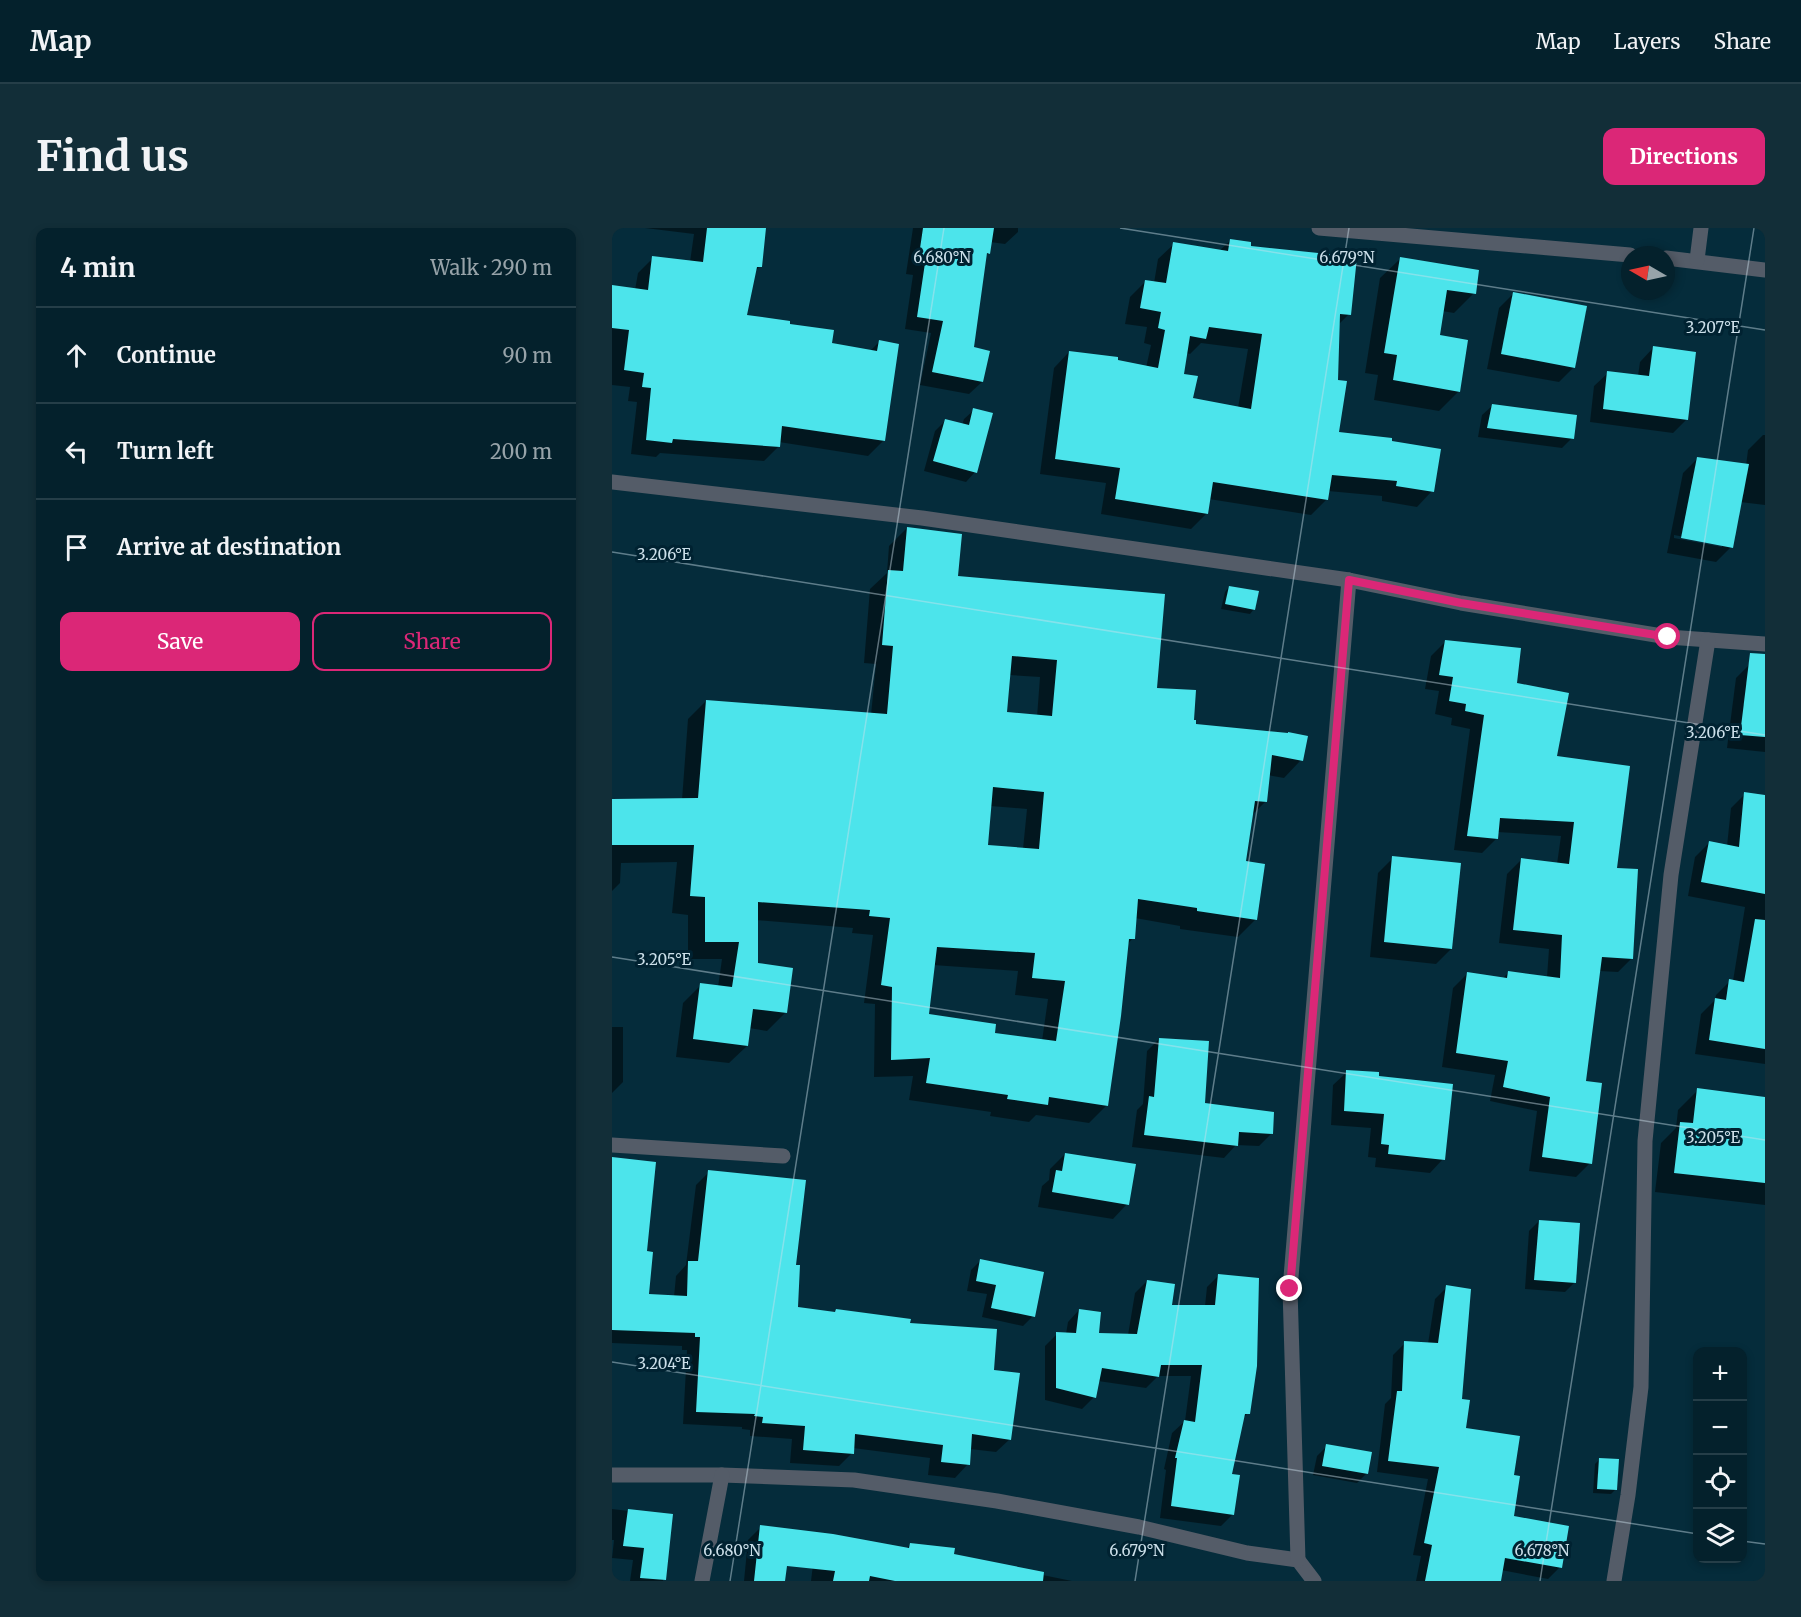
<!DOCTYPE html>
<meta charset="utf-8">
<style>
body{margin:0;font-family:Merriweather,serif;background:#122e38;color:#f1f3f6}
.controls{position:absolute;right:18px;bottom:18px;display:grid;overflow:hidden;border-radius:12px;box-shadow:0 3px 9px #0003}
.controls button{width:54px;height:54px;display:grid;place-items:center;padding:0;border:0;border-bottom:2px solid #253e48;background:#04212c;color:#f1f3f6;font:30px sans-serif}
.compass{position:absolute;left:1009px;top:18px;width:54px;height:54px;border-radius:50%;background:#04212c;box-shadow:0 3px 9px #0003;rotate:279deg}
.stop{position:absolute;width:18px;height:18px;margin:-14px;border:4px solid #db2777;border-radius:50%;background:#fff}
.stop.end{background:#db2777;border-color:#fff;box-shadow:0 2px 6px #0008}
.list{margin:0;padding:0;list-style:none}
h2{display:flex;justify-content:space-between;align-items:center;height:78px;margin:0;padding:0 24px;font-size:26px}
h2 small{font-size:20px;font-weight:400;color:#97a3a9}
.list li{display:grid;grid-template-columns:39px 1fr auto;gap:18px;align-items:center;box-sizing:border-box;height:96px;padding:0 24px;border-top:2px solid #253e48}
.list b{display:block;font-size:22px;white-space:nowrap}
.list em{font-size:20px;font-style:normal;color:#97a3a9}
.actions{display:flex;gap:12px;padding:18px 24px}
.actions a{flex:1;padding:14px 0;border:2px solid #db2777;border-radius:12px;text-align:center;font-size:21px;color:#db2777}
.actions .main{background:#db2777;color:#fff}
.icon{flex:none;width:33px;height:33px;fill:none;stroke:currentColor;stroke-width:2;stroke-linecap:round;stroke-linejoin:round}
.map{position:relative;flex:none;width:1153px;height:1353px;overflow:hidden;border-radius:12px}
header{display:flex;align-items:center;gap:36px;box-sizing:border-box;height:84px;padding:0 30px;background:#04212c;border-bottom:2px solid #253e48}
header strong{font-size:28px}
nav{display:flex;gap:33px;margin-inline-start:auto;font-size:21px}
.intro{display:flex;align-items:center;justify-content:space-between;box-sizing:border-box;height:144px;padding:0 36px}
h1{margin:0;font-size:42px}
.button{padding:15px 27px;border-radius:12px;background:#db2777;color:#fff;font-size:21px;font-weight:700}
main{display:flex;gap:36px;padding:0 36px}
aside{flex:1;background:#04212c;border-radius:12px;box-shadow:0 3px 9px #0003}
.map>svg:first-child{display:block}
.shadow{fill:#0007;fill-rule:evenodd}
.building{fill:#4ce4eb;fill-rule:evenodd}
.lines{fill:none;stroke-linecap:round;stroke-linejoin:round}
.street{stroke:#545c68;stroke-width:15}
.route{stroke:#db2777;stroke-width:8}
.ticks{fill:none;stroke:#cce0ea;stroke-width:1.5;stroke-opacity:0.45}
.ticks-label{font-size:15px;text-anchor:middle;fill:#cce0ea;stroke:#002231;stroke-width:6;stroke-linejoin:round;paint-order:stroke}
</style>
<header>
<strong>Map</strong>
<nav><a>Map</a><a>Layers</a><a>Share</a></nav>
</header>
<div class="intro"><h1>Find us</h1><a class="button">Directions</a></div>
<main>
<aside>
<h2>4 min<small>Walk · 290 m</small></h2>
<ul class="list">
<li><svg class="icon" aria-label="ahead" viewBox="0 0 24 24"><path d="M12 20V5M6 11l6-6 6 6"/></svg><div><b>Continue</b></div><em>90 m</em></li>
<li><svg class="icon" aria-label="left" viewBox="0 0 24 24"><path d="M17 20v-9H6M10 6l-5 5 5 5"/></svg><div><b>Turn left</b></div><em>200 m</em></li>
<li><svg class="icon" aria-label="arrive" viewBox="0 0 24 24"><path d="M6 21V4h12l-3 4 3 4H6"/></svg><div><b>Arrive at destination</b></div></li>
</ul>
<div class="actions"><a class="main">Save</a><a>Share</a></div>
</aside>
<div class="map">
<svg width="1153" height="1353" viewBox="0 0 1153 1353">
<rect width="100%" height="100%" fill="#052c3b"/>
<g class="shadow">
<path d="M 33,0 L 153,0 L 148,38 L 142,45 L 133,88 L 176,97 L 218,117 L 258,123 L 267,114 L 271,213 L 256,228 L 167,214 L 167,218 L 152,233 L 48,225 L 44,229 L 19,226 L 25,174 L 16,173 L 18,159 L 0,157 L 0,59 L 23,62 L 26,45 L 41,30 L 78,34 L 82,6 Z"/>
<path d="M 301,0 L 406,0 L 406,4 L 393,16 L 378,14 L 376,25 L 373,29 L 360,121 L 370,154 L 357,166 L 308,157 L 319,105 L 293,101 L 301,47 L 294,46 Z"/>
<path d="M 619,12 L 637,19 L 737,86 L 726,97 L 725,206 L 778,214 L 820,263 L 805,279 L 770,273 L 770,268 L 716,263 L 715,271 L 699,287 L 597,271 L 594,286 L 579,301 L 489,286 L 494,255 L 428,246 L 442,140 L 457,124 L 534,140 L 539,117 L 532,115 L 535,99 L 513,96 L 518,69 L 534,53 L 542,55 L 546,31 L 562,16 L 607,23 ZM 589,115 L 636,121 L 626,180 L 580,171 L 571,147 L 574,125 L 578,126 Z"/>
<path d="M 788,31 L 862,65 L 842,85 L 830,83 L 826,108 L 847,163 L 827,183 L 762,172 L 766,147 L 753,145 L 768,50 Z"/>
<path d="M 902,65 L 962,139 L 947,154 L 875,141 L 887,80 Z"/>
<path d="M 1041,120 L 1074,192 L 1061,205 L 978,194 L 982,158 L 996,145 L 1026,148 L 1028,134 Z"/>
<path d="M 880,178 L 960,210 L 950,220 L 866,209 L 870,187 Z"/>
<path d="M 362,182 L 363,244 L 354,254 L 312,243 L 323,203 L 333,193 L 350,197 L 352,191 Z"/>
<path d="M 1151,207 L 1153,207 L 1153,277 L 1128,274 L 1119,319 L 1104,334 L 1055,325 L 1071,245 L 1086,230 L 1134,238 L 1136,222 ZM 1062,307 L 1110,316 L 1110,319 L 1062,310 Z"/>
<path d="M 295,300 L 345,349 L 543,462 L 580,494 L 582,498 L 689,532 L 672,550 L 656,547 L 654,573 L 639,588 L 633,635 L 644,691 L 626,709 L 568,701 L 568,698 L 523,690 L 521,710 L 515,717 L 495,877 L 477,895 L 424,887 L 417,894 L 378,888 L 379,884 L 297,872 L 301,848 L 262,849 L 263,776 L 252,775 L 261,707 L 240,705 L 241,700 L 144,692 L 144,736 L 173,785 L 155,803 L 137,800 L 135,818 L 117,835 L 64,829 L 71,775 L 89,757 L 106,759 L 110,731 L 76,731 L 76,687 L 60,685 L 65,634 L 9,635 L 8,655 L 0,663 L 0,572 L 70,572 L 76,491 L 94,473 L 259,487 L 264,436 L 252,435 L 258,361 L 275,345 L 277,318 ZM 397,447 L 428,449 L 425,489 L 394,486 ZM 378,578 L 415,581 L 411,621 L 375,618 ZM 321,737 L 406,743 L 403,767 L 436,771 L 430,813 L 381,806 L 315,787 Z"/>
<path d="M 617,359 L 642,381 L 638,386 L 609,381 L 613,364 Z"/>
<path d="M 833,414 L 903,456 L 1003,641 L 1020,730 L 1006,744 L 987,743 L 972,854 L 978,935 L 964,949 L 917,943 L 925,883 L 878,873 L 883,847 L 830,839 L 841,760 L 855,746 L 890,751 L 897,744 L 935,749 L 937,721 L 887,715 L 895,646 L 909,632 L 945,636 L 949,608 L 885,604 L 884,611 L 870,625 L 842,622 L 858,501 L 839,497 L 840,490 L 823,486 L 827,463 L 813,461 L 819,428 Z"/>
<path d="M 1138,436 L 1153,438 L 1153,524 L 1115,520 L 1124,450 Z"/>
<path d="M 1133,566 L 1153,568 L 1153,836 L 1083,826 L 1089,786 L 1103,772 L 1104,767 L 1118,753 L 1121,753 L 1133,679 L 1076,668 L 1083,629 L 1097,615 L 1115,618 L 1119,580 Z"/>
<path d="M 781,630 L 839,721 L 824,736 L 758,729 L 766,645 Z"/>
<path d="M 0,799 L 11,799 L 11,854 L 0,865 Z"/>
<path d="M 547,811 L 591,877 L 659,906 L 647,918 L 624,917 L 612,930 L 520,919 L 525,882 L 531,876 L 535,823 Z"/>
<path d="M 735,844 L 765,849 L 831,931 L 818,945 L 763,939 L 764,930 L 756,929 L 759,900 L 719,897 L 721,857 Z"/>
<path d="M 1086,862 L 1153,870 L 1153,977 L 1043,964 L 1049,915 L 1064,900 L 1066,882 Z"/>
<path d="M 453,926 L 515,976 L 501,991 L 426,979 L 430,958 L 437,952 L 438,941 Z"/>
<path d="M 0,931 L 34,1024 L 35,1068 L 62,1069 L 64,1048 L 74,1037 L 84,957 L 97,944 L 183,1039 L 184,1080 L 297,1097 L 380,1143 L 398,1211 L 384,1224 L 358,1221 L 356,1236 L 343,1250 L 316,1247 L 318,1230 L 241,1220 L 240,1225 L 227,1238 L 178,1235 L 180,1211 L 138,1208 L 138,1202 L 130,1201 L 130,1199 L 71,1196 L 75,1122 L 70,1122 L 70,1118 L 0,1115 Z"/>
<path d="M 927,993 L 963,1054 L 953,1064 L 913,1061 L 917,1003 Z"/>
<path d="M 369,1032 L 421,1088 L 411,1098 L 370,1089 L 375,1066 L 355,1063 L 359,1042 Z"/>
<path d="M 606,1048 L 636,1185 L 630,1191 L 618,1247 L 621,1286 L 609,1298 L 548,1290 L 554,1242 L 552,1241 L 560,1205 L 573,1193 L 579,1148 L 546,1148 L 534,1160 L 486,1153 L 482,1169 L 470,1181 L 433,1172 L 433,1118 L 445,1106 L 454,1106 L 456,1094 L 467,1082 L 485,1107 L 516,1107 L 523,1065 L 535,1053 L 558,1078 L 593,1078 L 595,1059 Z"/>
<path d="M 835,1059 L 853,1201 L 901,1248 L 900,1289 L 948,1339 L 936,1351 L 889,1342 L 887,1353 L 804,1353 L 809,1328 L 801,1327 L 816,1251 L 765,1244 L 773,1176 L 779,1170 L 781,1127 L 793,1115 L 816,1116 L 823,1071 Z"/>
<path d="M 715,1218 L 755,1245 L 745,1255 L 701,1247 L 705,1228 Z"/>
<path d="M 988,1231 L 1003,1262 L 999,1266 L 981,1265 L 983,1236 Z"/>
<path d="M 0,1281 L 59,1288 L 51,1353 L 18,1353 L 21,1332 L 0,1330 L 2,1312 L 0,1312 Z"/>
<path d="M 149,1299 L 173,1353 L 132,1353 L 136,1312 Z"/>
<path d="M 298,1317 L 411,1343 L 460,1353 L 199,1353 L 203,1320 L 294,1321 Z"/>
</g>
<g class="building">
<path d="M 95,0 L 154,0 L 150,39 L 145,39 L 135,87 L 178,93 L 178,96 L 222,102 L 220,115 L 265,123 L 267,112 L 287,116 L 273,213 L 170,198 L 168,219 L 61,211 L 60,215 L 34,212 L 39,160 L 30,159 L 32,145 L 12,142 L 17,102 L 0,100 L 0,57 L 36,62 L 40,28 L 91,34 Z"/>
<path d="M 311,0 L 382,0 L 378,26 L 375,25 L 362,119 L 378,123 L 371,154 L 320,144 L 331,93 L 305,89 L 313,35 L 306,34 Z"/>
<path d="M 618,11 L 639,14 L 639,18 L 745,29 L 739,87 L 728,86 L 726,152 L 735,153 L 727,204 L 780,210 L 780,213 L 829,221 L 822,264 L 784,258 L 785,253 L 720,247 L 716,272 L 601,254 L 596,286 L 503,271 L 508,240 L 443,231 L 457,123 L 506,129 L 506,132 L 546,140 L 553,102 L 546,100 L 549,84 L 528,80 L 533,52 L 554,55 L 561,14 L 616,23 ZM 597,99 L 650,106 L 639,181 L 581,170 L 586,148 L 572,146 L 578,108 L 594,111 Z"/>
<path d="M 788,29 L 867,42 L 864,66 L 835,62 L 828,107 L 856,112 L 848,164 L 781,152 L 785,127 L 772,125 Z"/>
<path d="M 901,64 L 975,78 L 963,140 L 889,126 Z"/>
<path d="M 1041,118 L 1084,124 L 1076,192 L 991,181 L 995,143 L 1037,148 Z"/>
<path d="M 880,176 L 965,187 L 962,211 L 875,200 Z"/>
<path d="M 361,180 L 381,185 L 365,245 L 321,233 L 333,191 L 357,197 Z"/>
<path d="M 1085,229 L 1137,236 L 1121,320 L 1069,310 Z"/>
<path d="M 295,299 L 350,306 L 346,348 L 553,366 L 545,460 L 584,462 L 582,492 L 584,492 L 584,496 L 676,505 L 676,504 L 696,508 L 691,533 L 660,527 L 655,574 L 643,573 L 634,633 L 653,636 L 645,692 L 585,683 L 585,680 L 526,671 L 523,711 L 517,711 L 509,788 L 496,878 L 437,869 L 436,877 L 395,871 L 396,867 L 314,855 L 318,830 L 279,832 L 280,759 L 269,757 L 278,690 L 257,688 L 258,682 L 146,674 L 146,735 L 181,740 L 175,785 L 141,781 L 136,818 L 81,811 L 88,755 L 120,759 L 127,714 L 93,714 L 93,669 L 78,668 L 82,617 L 0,617 L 0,571 L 86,570 L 94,472 L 275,486 L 281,418 L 270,417 L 276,342 L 291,343 ZM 400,428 L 445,432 L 440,488 L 395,484 ZM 381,559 L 432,564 L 427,621 L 376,617 ZM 325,719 L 423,725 L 420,750 L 453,753 L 444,813 L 383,805 L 384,796 L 317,786 Z"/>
<path d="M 617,358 L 647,363 L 643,382 L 613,376 Z"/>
<path d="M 833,412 L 909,420 L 905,455 L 957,465 L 945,528 L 1018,538 L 1005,640 L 1026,641 L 1021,731 L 990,729 L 974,853 L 990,855 L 980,936 L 930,929 L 938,869 L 891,859 L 896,833 L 844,825 L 855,744 L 895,750 L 896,743 L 948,750 L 950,707 L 901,702 L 909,630 L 957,636 L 962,594 L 888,590 L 886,611 L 855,608 L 872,487 L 853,483 L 854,476 L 837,473 L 841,449 L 827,447 Z"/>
<path d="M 1138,425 L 1153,426 L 1153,509 L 1128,507 Z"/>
<path d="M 1132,564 L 1153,567 L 1153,666 L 1089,654 L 1097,613 L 1127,619 Z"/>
<path d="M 780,628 L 849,635 L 840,721 L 772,714 Z"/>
<path d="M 1143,691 L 1153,692 L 1153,821 L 1097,812 L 1103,770 L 1114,772 L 1117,751 L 1132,754 Z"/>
<path d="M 547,810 L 597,813 L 593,875 L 662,884 L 661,906 L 627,904 L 626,918 L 532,907 L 537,868 L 542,869 Z"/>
<path d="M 734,842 L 767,844 L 767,848 L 841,856 L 833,932 L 776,926 L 777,917 L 769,916 L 772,886 L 732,883 Z"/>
<path d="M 1085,860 L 1153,869 L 1153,955 L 1062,945 L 1068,894 L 1081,895 Z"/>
<path d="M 453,925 L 524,936 L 517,977 L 440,964 L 444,942 L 450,943 Z"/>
<path d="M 0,929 L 44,934 L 35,1023 L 41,1024 L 37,1066 L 75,1068 L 76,1033 L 86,1033 L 96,942 L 194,952 L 184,1037 L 188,1037 L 186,1079 L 223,1084 L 224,1081 L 299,1091 L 298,1095 L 385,1101 L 382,1142 L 408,1145 L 399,1212 L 360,1206 L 358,1237 L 329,1234 L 331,1217 L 243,1206 L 242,1226 L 191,1222 L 193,1198 L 150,1195 L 151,1189 L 142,1188 L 143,1186 L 84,1184 L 88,1109 L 83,1109 L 83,1105 L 0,1102 Z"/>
<path d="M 927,992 L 968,995 L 964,1055 L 922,1052 Z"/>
<path d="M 368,1031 L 432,1044 L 423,1089 L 379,1080 L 384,1057 L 364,1053 Z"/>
<path d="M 606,1046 L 647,1050 L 645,1138 L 638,1186 L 633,1186 L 620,1246 L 628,1247 L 622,1287 L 559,1278 L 565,1230 L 563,1230 L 572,1192 L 583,1194 L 590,1137 L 549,1137 L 547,1149 L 490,1140 L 484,1170 L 444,1160 L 444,1104 L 464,1105 L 467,1081 L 489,1084 L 487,1105 L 525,1106 L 535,1052 L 563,1056 L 560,1077 L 603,1077 Z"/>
<path d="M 834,1057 L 859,1061 L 850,1171 L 858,1172 L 854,1200 L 908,1208 L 902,1247 L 908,1248 L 902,1288 L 957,1298 L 950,1340 L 893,1330 L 889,1353 L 813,1353 L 820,1317 L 812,1315 L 827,1239 L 776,1233 L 785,1163 L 790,1163 L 792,1113 L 826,1115 Z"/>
<path d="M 714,1216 L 760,1224 L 756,1246 L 710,1238 Z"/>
<path d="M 987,1230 L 1007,1231 L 1005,1262 L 985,1261 Z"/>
<path d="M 16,1281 L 61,1286 L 54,1352 L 28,1350 L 32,1320 L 11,1318 Z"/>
<path d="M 148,1297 L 221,1306 L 297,1320 L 298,1315 L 343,1320 L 342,1326 L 432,1344 L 431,1353 L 283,1353 L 258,1348 L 257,1353 L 221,1353 L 223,1343 L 175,1338 L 173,1353 L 142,1353 Z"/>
</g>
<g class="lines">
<g class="street">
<path d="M 707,0 L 1018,27"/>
<path d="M 1054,30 L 1153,42"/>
<path d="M 1085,32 L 1089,0"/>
<path d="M 0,254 L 310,290 L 737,352 L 849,375 L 1056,409 L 1153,416"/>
<path d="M 0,917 L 171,928"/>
<path d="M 0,1247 L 110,1247 L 242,1252 L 385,1273 L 527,1299 L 635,1325 L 686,1332 L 702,1353"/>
<path d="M 686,1332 L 678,1061 L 737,352"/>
<path d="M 90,1353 L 110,1247"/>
<path d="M 1002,1353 L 1016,1267 L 1029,1159 L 1033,913 L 1059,647 L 1096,412"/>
</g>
</g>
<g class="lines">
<path class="route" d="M 678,1061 L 737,352 L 849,375 L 1056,409"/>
</g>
<path class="ticks" d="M 508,0 L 1153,102M 0,324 L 1153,507M 0,729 L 1153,912M 0,1134 L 1086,1306M 1130,1313 L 1153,1316M 118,1353 L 332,0M 523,1353 L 737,0M 928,1353 L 1142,0"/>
<g class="ticks-label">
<text x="330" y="35">6.680°N</text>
<text x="735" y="35">6.679°N</text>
<text x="1101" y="105">3.207°E</text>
<text x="52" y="332">3.206°E</text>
<text x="1101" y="510">3.206°E</text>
<text x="52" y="737">3.205°E</text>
<text x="1101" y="915">3.205°E</text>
<text x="52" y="1141">3.204°E</text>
<text x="120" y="1328">6.680°N</text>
<text x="525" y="1328">6.679°N</text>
<text x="930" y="1328">6.678°N</text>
</g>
</svg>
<div class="controls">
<button>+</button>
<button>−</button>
<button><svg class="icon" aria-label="locate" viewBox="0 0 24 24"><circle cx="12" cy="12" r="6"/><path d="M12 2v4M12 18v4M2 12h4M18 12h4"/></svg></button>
<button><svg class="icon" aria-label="layers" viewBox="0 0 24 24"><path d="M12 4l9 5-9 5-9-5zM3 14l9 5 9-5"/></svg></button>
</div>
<svg class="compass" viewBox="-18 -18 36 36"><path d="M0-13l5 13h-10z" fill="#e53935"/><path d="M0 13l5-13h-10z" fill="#97a3a9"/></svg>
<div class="stop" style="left:1056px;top:409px"></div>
<div class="stop end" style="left:678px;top:1061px"></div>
</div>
</main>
